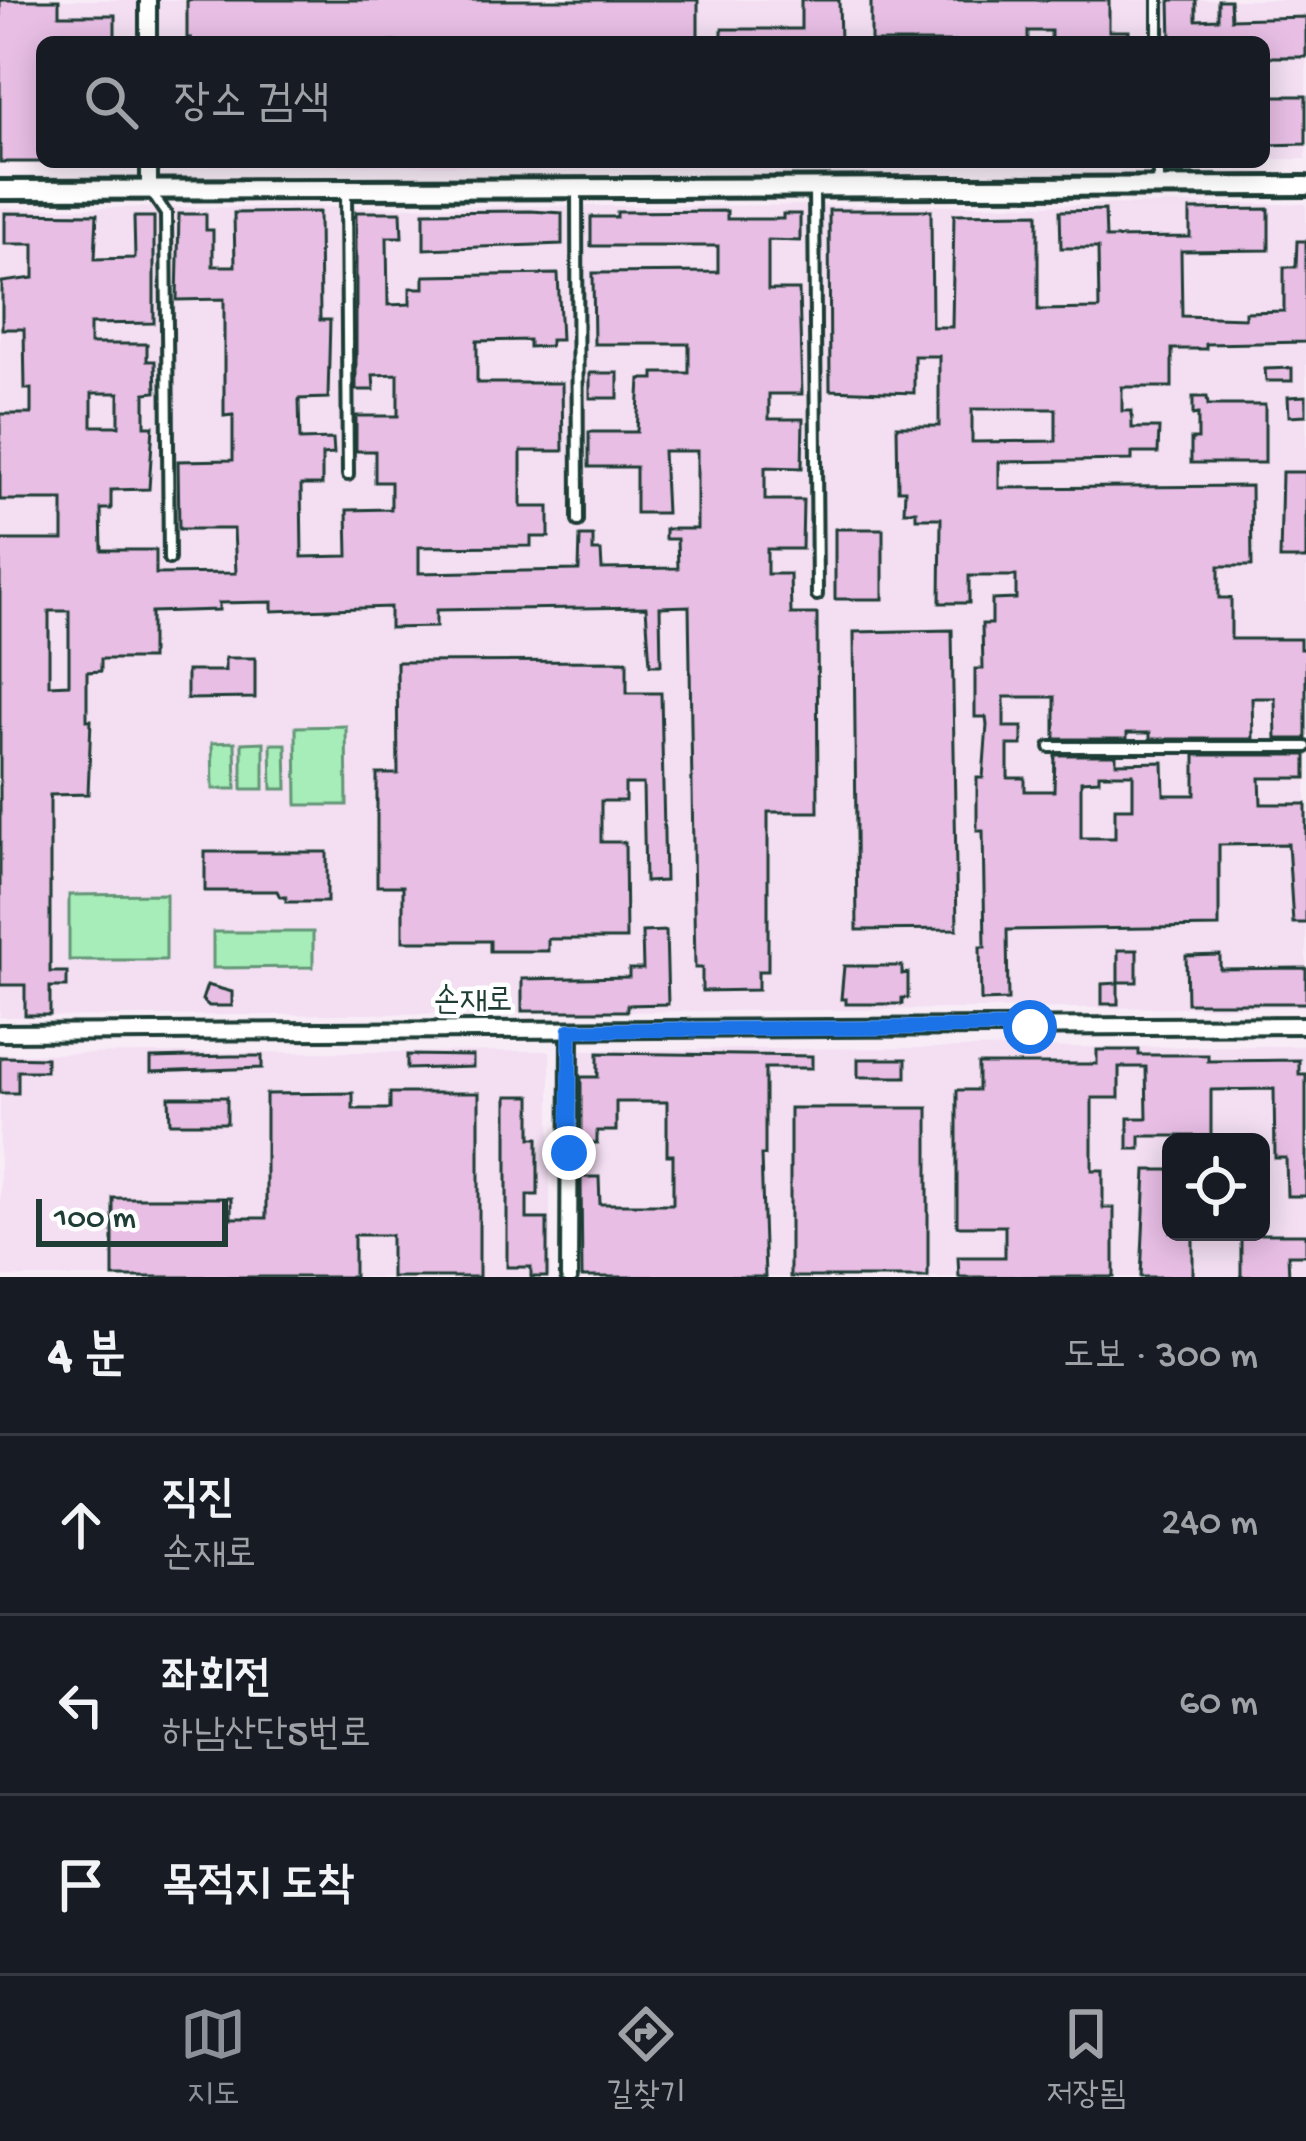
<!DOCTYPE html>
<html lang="ko">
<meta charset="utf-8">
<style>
body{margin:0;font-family:"Gochi Hand","Poor Story",sans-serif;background:#242831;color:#f1f3f6}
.controls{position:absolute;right:36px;bottom:36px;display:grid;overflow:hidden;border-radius:18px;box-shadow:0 6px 30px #0003}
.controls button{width:108px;height:108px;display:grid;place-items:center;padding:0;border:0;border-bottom:3px solid #363941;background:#171b24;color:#f1f3f6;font:60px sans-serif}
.scale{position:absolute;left:36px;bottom:30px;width:192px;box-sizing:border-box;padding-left:12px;border:6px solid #1f3d34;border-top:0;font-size:33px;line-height:42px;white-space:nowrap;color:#1f3d34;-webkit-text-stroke:9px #fff;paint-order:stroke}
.stop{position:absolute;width:36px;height:36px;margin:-27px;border:9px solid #1a73e8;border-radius:50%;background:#fff}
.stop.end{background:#1a73e8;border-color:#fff;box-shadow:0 3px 12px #0008}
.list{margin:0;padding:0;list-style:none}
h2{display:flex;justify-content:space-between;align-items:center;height:156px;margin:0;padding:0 48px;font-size:51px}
h2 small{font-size:39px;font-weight:400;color:#9ea1a6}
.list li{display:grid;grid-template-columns:78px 1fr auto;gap:36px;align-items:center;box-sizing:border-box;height:180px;padding:0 48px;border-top:3px solid #363941}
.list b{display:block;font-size:45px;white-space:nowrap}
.list p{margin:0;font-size:39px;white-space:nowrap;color:#9ea1a6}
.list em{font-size:39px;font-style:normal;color:#9ea1a6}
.icon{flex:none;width:66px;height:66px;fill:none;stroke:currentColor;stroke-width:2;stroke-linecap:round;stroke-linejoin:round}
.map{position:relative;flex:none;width:1306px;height:1277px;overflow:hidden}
.search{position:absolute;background:#171b24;box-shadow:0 6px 30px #0003;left:36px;right:36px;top:36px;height:132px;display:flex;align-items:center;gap:30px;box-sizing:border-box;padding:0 42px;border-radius:18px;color:#9ea1a6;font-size:45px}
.sheet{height:696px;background:#171b24}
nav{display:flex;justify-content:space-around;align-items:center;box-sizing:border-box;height:168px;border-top:3px solid #363941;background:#171b24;font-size:33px;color:#9ea1a6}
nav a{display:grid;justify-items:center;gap:6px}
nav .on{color:#8c9099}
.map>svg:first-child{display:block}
.built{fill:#f3def2;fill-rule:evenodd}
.green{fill:#a7edb9;stroke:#639576;stroke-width:3}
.building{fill:#e8bee5;stroke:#1f3d34;stroke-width:3;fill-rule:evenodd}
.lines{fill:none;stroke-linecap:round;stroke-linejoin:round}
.service-casing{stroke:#1f3d34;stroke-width:16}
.minor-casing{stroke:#1f3d34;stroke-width:22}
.tertiary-casing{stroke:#1f3d34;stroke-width:26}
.service{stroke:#fff;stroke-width:8}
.minor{stroke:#fff;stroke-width:14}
.tertiary{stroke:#fff;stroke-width:16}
.route{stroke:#1a73e8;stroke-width:15}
.labels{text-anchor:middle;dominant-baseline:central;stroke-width:9;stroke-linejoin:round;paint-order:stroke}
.street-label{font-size:33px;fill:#1f3d34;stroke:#fff}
</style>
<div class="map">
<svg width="1306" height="1277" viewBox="0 0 1306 1277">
<rect width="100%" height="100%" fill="#f8ecf7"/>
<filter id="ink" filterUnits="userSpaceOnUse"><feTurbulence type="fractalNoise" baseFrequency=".00833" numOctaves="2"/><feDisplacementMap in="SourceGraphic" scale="24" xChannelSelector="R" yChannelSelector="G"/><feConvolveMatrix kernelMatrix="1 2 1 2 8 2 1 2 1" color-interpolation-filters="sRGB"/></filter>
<g filter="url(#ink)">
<g class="built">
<path d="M 0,0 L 138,0 L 138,42 L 42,42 L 42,162 L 139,165 L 0,164 Z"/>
<path d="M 154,0 L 1306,0 L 1306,159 L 1264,159 L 1264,42 L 154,42 Z"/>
<path d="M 155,162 L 1010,162 L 577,166 L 155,165 Z"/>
<path d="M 1306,204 L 1306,1006 L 0,1017 L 0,208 Z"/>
<path d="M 1306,1046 L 1306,1277 L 579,1277 L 576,1050 ZM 1171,1142 L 1261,1142 L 1261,1232 L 1171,1232 Z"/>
<path d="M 550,1051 L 550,1277 L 0,1277 L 0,1054 Z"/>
</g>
<g class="green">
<path d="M 346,726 L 347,805 L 297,805 L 296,727 Z"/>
<path d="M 235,742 L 236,789 L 213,789 L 212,743 Z"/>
<path d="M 264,742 L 264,789 L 242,789 L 242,743 Z"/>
<path d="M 271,744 L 286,744 L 287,789 L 272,789 Z"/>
<path d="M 166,894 L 166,960 L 69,960 L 69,895 Z"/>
<path d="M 213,932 L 313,932 L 313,967 L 213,968 Z"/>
</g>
<g class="building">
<path d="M 0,0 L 59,0 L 59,15 L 115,15 L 115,42 L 97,42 L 97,35 L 65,35 L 65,42 L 42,42 L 42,162 L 0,162 Z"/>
<path d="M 187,0 L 698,0 L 698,42 L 191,42 L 191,38 L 187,38 Z"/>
<path d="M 801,0 L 839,0 L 840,42 L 722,42 L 722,29 L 801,29 Z"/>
<path d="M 871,0 L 1109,0 L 1109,31 L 1129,31 L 1129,42 L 1051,41 L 1051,31 L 1028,31 L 1028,42 L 871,42 Z"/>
<path d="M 1170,0 L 1196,0 L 1196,20 L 1218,19 L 1218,0 L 1230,0 L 1231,19 L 1306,17 L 1306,57 L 1264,57 L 1264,42 L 1171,42 Z"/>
<path d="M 1264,96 L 1306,96 L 1306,144 L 1264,145 Z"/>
<path d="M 1269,209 L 1269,250 L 1181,251 L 1182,316 L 1245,318 L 1245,312 L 1284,311 L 1284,267 L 1296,267 L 1297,241 L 1306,241 L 1306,342 L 1206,344 L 1206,349 L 1172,349 L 1172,387 L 1122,387 L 1122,411 L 1132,411 L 1132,428 L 1159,428 L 1158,453 L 1132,453 L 1132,460 L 999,462 L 999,488 L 1251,486 L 1252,566 L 1219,566 L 1219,598 L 1231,598 L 1231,639 L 1300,639 L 1300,649 L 1306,649 L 1306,739 L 1276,739 L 1275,698 L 1252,698 L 1253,739 L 1150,739 L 1150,733 L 1127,733 L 1127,739 L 1055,739 L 1055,697 L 1004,697 L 1004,727 L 1022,727 L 1022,745 L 1008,745 L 1008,778 L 1025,778 L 1025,791 L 1054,791 L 1055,755 L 1116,755 L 1116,763 L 1163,762 L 1164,795 L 1195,795 L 1195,755 L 1306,755 L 1306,778 L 1260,778 L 1261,804 L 1306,804 L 1306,923 L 1293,923 L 1288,844 L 1219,845 L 1219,927 L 1007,930 L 1008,1000 L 981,1001 L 980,947 L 985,947 L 983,831 L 977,831 L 977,778 L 983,778 L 987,725 L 986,717 L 975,717 L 975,669 L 983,669 L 982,624 L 992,624 L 992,600 L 1016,599 L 1016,576 L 969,576 L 969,603 L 940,603 L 941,518 L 916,518 L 916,511 L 904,511 L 905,490 L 898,490 L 897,426 L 939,426 L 939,356 L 914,356 L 914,393 L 830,390 L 829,210 L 931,210 L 932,327 L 952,327 L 954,214 L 1038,213 L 1038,310 L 1099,309 L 1098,248 L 1061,248 L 1060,211 L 1105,210 L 1106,238 L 1190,237 L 1190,210 ZM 972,409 L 1056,409 L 1056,441 L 972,442 ZM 1099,774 L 1133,774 L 1133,808 L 1115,808 L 1115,838 L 1081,838 L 1081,781 L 1099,780 Z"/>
<path d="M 530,211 L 562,213 L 562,244 L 424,249 L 424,212 Z"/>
<path d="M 727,211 L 727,219 L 783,219 L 783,214 L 800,214 L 800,241 L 768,240 L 768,290 L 799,290 L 802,394 L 769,394 L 769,419 L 803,419 L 802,468 L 765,467 L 765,500 L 803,500 L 802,549 L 767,549 L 767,574 L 790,574 L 791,614 L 817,614 L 818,812 L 768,812 L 768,971 L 758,971 L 758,990 L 702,991 L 702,968 L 695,968 L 689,606 L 660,607 L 661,665 L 650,665 L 646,607 L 436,610 L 436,627 L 390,628 L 390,607 L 272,611 L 272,602 L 219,603 L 219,610 L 151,612 L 151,659 L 101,659 L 101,671 L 87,672 L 87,720 L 91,720 L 88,794 L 50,795 L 50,972 L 67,972 L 67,987 L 50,987 L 50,1015 L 25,1015 L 25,985 L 0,985 L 0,540 L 63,540 L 63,500 L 0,500 L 0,414 L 31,414 L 31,389 L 25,389 L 24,329 L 2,329 L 2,282 L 34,278 L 34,244 L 5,244 L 5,213 L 97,214 L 95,259 L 135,258 L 134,217 L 154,217 L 154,323 L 90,324 L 90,344 L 147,344 L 147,361 L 155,361 L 156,392 L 145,393 L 145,426 L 153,426 L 149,489 L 111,490 L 111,509 L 101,509 L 102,550 L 156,550 L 156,574 L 236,573 L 234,529 L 179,529 L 178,461 L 233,460 L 233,415 L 224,416 L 224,299 L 177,300 L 179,214 L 206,214 L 206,230 L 213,230 L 213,266 L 235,266 L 234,213 L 319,212 L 320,320 L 330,320 L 328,398 L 299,399 L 300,440 L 333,439 L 334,454 L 322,455 L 322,485 L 301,485 L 302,557 L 348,556 L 347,510 L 391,509 L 391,482 L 375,482 L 375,451 L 356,451 L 356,416 L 398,416 L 398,374 L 373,375 L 374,390 L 356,390 L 356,212 L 401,212 L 402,237 L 387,237 L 388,305 L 410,304 L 410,288 L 424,288 L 424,276 L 558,274 L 561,340 L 550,340 L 550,346 L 529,347 L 529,340 L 477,341 L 477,383 L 562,383 L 563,451 L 521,451 L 521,507 L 549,507 L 549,537 L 531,537 L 531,546 L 419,547 L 419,573 L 579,570 L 580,536 L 593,536 L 593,551 L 601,551 L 602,569 L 678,568 L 677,539 L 665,539 L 665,529 L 697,529 L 697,451 L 663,451 L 666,513 L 636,513 L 636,467 L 589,467 L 589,432 L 637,432 L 640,379 L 654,379 L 654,373 L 689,373 L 689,344 L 594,344 L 593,273 L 718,272 L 718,246 L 591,246 L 591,217 L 617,217 L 617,212 ZM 92,393 L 119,393 L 119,426 L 92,426 ZM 49,611 L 69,611 L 69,684 L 49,685 Z"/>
<path d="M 1292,368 L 1292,381 L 1266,381 L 1265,369 Z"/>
<rect x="590" y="373" width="28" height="25"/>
<path d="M 1306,396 L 1306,415 L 1289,416 L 1288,397 Z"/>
<path d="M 1193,397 L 1207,397 L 1208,405 L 1265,405 L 1265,463 L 1191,463 L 1191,439 L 1198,439 L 1198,414 L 1193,415 Z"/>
<path d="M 1282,472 L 1306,472 L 1306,559 L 1280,559 Z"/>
<rect x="835" y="529" width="48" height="70"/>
<path d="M 952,630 L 957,929 L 857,930 L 854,632 Z"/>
<path d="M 225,658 L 255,658 L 255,698 L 187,699 L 187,671 L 225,671 Z"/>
<path d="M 627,661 L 627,693 L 661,693 L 665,881 L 645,882 L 643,784 L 625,784 L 625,801 L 601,801 L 601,842 L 625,842 L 626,939 L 548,939 L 548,951 L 490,951 L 490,941 L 403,941 L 403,886 L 377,886 L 377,774 L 398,774 L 397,662 Z"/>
<path d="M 205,852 L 327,852 L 327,902 L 286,902 L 286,897 L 280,897 L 277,891 L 205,891 Z"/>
<path d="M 666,931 L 668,1004 L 627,1005 L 627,1011 L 522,1011 L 522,979 L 629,977 L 629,969 L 643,969 L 642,932 Z"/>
<rect x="1118" y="950" width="19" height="32"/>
<path d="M 1220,955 L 1220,969 L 1306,968 L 1306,1003 L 1187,1003 L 1186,956 Z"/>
<path d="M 844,966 L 902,966 L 902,974 L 908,973 L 908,998 L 902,998 L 902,1004 L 846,1004 L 846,999 L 841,999 Z"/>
<path d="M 1118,983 L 1118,1004 L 1102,1004 L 1102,984 Z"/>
<path d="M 207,985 L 232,992 L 232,1006 L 209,1006 L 202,1000 Z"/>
<path d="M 1097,1050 L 1139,1050 L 1139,1055 L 1208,1055 L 1208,1061 L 1299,1060 L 1299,1074 L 1306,1074 L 1306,1196 L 1287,1196 L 1286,1158 L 1275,1158 L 1274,1089 L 1211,1090 L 1211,1136 L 1140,1136 L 1140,1149 L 1128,1149 L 1128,1118 L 1147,1118 L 1146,1067 L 1119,1067 L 1119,1098 L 1092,1098 L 1092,1170 L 1103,1170 L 1103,1208 L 1114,1208 L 1114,1277 L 959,1277 L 958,1257 L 1005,1257 L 1005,1226 L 957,1226 L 957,1090 L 978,1090 L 978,1064 L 1097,1064 Z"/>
<path d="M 598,1053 L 812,1056 L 812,1068 L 765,1068 L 765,1155 L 761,1155 L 765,1277 L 582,1277 L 581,1177 L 599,1177 L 600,1204 L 673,1204 L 673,1155 L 667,1155 L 667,1102 L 616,1102 L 616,1131 L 597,1131 L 597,1143 L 581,1143 L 581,1077 L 598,1077 Z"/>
<path d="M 407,1055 L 473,1056 L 473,1067 L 407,1069 Z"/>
<path d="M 230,1056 L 262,1056 L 262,1068 L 151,1072 L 151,1058 Z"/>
<path d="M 0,1057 L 46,1058 L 46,1071 L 18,1071 L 18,1093 L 0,1093 Z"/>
<rect x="858" y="1059" width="48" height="18"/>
<path d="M 353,1093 L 353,1109 L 390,1109 L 390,1093 L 479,1093 L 479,1277 L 391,1277 L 391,1235 L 354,1235 L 354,1277 L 113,1277 L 113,1198 L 231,1198 L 231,1218 L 266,1218 L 266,1094 Z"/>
<path d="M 507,1096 L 531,1096 L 531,1138 L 538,1138 L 538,1195 L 527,1195 L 527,1219 L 547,1219 L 547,1277 L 531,1277 L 531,1267 L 507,1267 Z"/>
<path d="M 169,1097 L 227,1097 L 227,1123 L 170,1123 Z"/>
<rect x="790" y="1108" width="138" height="169"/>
<path d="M 1146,1170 L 1171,1170 L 1171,1232 L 1193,1232 L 1193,1277 L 1141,1277 Z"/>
<path d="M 1241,1234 L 1306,1234 L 1306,1255 L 1288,1255 L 1289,1277 L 1241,1277 Z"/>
</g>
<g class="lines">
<g class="service-casing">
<g id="service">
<path d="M 1158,0 L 1158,42"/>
<path d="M 1158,162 L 1158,185"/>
<path d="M 814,189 L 817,595"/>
<path d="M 346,190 L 348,475"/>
<path d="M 577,190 L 578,521"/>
<path d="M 152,193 L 166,214 L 169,559"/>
<path d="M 1050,747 L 1306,747"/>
</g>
</g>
<g class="minor-casing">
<g id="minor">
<path d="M 148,0 L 148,42"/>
<path d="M 149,162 L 149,189"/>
<path d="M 0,1033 L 1306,1025"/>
<path d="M 569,1277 L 570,1030"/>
</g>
</g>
<g class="tertiary-casing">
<path id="tertiary" d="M 0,190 L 1306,186"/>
</g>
<use href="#service" class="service"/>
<use href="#minor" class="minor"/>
<use href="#tertiary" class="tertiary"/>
</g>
</g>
<g class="lines" filter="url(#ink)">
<path class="route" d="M 569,1153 L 570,1030 L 1030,1027"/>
</g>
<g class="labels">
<g class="street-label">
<text x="473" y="1003">손재로</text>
</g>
</g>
</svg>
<div class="controls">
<button><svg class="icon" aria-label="locate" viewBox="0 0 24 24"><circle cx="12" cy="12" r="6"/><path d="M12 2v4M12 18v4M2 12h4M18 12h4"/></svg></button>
</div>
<div class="scale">100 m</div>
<div class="stop" style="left:1030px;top:1027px"></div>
<div class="stop end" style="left:569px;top:1153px"></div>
<div class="search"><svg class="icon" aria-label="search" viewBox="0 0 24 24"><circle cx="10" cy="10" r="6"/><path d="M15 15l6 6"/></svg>장소 검색</div>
</div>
<section class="sheet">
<h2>4 분<small>도보 · 300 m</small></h2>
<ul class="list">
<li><svg class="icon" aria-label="ahead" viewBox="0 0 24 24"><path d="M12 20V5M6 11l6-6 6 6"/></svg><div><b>직진</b><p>손재로</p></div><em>240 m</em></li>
<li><svg class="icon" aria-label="left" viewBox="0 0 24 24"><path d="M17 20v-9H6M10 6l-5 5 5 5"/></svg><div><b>좌회전</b><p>하남산단5번로</p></div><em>60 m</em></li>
<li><svg class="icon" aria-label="arrive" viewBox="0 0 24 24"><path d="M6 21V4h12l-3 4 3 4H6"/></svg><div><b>목적지 도착</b></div></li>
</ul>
</section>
<nav>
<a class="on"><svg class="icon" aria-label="map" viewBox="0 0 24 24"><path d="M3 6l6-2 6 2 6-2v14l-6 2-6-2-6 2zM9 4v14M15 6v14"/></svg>지도</a>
<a><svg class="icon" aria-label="directions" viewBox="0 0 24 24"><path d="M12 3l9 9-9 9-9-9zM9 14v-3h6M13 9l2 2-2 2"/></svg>길찾기</a>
<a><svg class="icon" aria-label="saved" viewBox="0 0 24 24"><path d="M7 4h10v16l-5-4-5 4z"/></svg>저장됨</a>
</nav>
